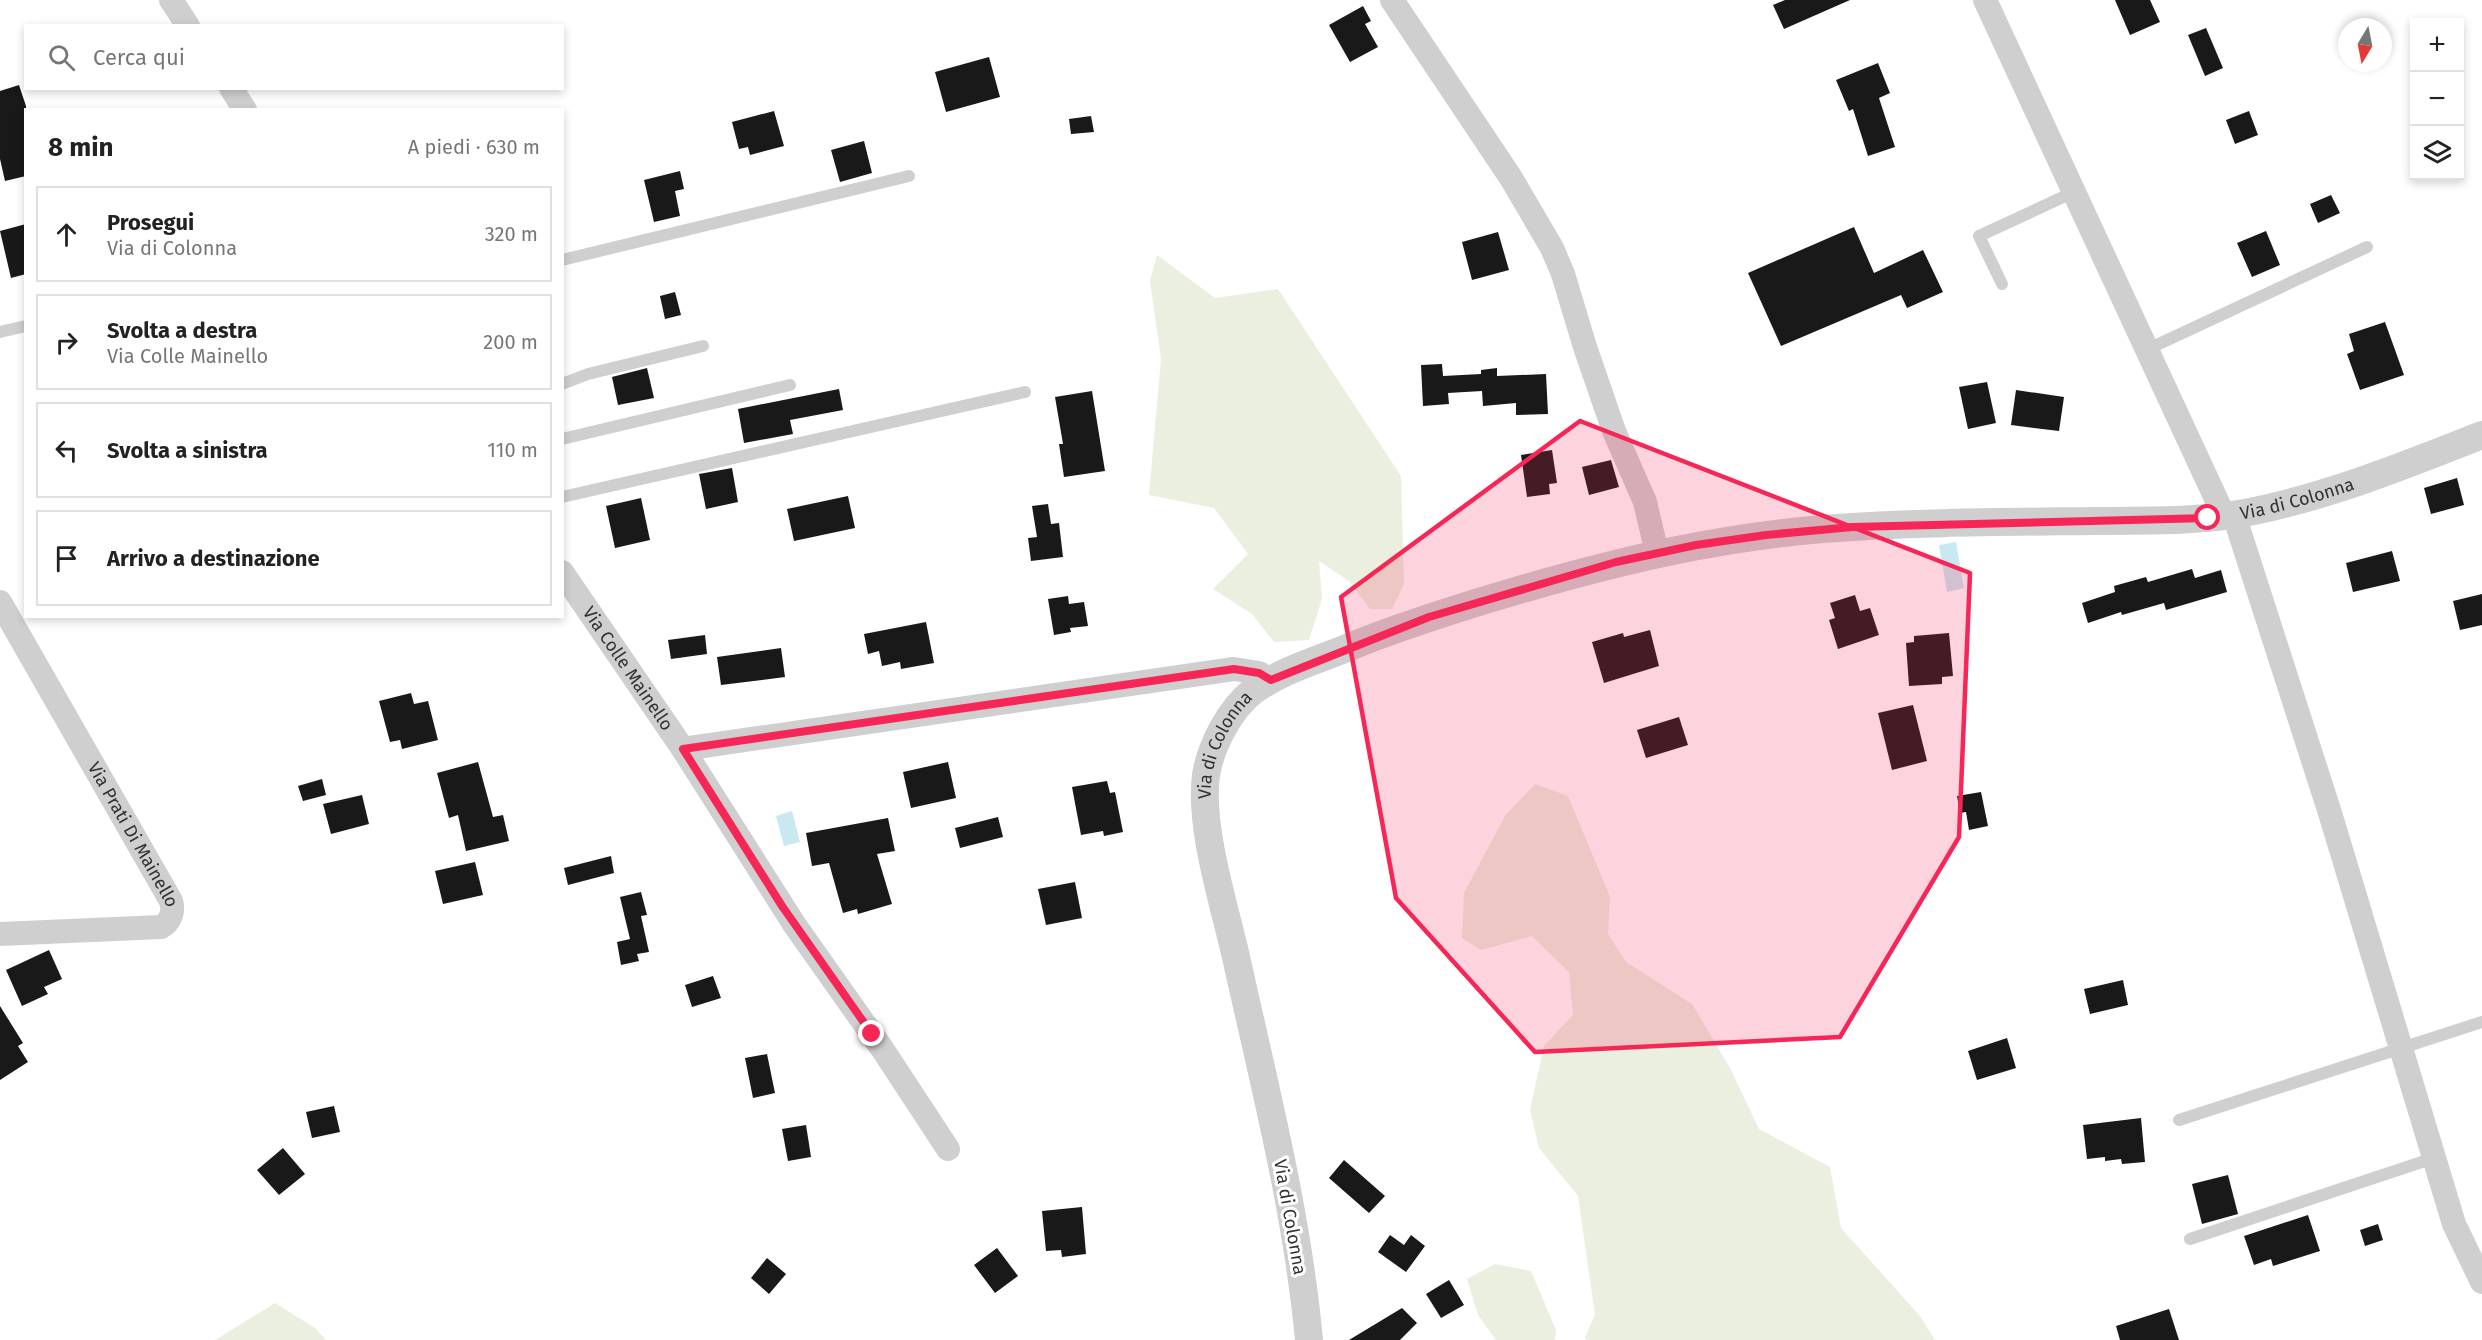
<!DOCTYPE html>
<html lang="it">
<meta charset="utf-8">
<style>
body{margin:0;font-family:"Fira Sans",sans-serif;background:#f6f6f6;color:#222}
.controls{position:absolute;right:18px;top:18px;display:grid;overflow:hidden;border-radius:0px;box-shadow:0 3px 9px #0003}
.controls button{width:54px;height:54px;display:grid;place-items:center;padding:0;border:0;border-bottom:2px solid #e0e0e0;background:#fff;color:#222;font:30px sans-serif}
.compass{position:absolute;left:2338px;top:18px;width:54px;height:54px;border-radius:50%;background:#fff;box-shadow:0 3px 9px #0003;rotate:190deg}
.stop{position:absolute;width:18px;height:18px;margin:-14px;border:4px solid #f62757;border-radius:50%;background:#fff}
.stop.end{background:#f62757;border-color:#fff;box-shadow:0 2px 6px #0008}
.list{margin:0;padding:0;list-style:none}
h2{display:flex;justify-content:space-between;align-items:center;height:78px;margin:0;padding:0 24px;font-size:26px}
h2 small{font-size:20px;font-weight:400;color:#767676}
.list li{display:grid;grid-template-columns:39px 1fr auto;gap:18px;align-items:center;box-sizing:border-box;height:96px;margin:0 12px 12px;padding:0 12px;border:2px solid #e0e0e0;border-radius:0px}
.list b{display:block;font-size:22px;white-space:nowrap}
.list p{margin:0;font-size:20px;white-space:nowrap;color:#767676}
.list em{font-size:20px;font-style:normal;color:#767676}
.icon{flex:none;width:33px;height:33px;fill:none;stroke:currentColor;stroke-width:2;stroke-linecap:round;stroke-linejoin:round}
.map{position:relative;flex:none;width:2482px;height:1340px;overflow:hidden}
.search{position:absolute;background:#fff;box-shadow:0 3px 9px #0003;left:24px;top:24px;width:540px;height:66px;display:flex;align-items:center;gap:15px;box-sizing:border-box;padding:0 21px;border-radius:0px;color:#767676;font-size:22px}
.panel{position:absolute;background:#fff;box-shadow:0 3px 9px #0003;left:24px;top:108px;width:540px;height:510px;border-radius:0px}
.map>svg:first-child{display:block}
.green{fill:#ebefdf}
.water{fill:#cae8f0}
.building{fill:#191919}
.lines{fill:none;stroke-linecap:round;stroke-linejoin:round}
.service{stroke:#cfcfcf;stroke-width:12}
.minor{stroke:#cfcfcf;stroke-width:24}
.tertiary{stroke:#cfcfcf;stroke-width:28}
.route{stroke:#f62757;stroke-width:8}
.marked{fill:#f62757;fill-opacity:0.2;stroke:#f62757;stroke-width:4.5;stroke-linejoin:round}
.labels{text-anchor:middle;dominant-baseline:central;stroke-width:6;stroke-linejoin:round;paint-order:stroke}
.street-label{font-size:18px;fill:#323232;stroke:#fff}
</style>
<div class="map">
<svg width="2482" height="1340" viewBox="0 0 2482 1340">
<rect width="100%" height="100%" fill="#fff"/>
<g class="green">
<path d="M 1157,255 L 1215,298 L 1278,289 L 1401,476 L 1404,584 L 1392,609 L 1370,609 L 1349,581 L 1319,561 L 1322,599 L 1309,640 L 1274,642 L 1252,614 L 1213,589 L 1248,554 L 1214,508 L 1149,495 L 1161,359 L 1150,281 Z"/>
<path d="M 1535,784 L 1568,796 L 1610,897 L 1608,934 L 1626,962 L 1692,1004 L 1730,1068 L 1759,1129 L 1830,1167 L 1841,1228 L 1920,1316 L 1935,1340 L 1587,1340 L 1585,1337 L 1595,1315 L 1578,1196 L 1539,1148 L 1530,1110 L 1544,1046 L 1573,1015 L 1569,972 L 1532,936 L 1481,950 L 1462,938 L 1464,893 L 1505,816 Z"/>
<path d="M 1495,1264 L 1531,1271 L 1556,1330 L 1555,1340 L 1496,1340 L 1478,1315 L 1467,1279 Z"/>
<path d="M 275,1303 L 315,1328 L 326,1340 L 215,1340 Z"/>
</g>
<g class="water">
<path d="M 1956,542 L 1964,588 L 1947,592 L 1939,545 Z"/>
<path d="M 792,811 L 800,842 L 784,846 L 776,816 Z"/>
</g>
<g class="building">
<path d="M 1785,0 L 1850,0 L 1784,29 L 1773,5 Z"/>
<path d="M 2115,0 L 2150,0 L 2160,22 L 2130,35 Z"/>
<path d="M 1363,6 L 1371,21 L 1365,24 L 1378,47 L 1350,62 L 1329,25 Z"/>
<path d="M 2206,28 L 2223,68 L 2205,76 L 2188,35 Z"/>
<path d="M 989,57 L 1000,97 L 946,112 L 935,72 Z"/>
<path d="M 1878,63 L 1890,93 L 1879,98 L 1895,147 L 1868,156 L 1853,109 L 1849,111 L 1836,80 Z"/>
<path d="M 19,85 L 26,106 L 26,176 L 5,181 L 0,159 L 0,91 Z"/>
<path d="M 774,111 L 784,146 L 750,155 L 748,147 L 739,149 L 732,122 Z"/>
<path d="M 2249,111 L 2258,135 L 2235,144 L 2226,120 Z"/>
<path d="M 1091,116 L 1094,132 L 1071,134 L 1069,119 Z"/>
<path d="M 864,141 L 872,173 L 840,182 L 831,150 Z"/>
<path d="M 680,171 L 684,189 L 675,191 L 680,216 L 654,222 L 644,180 Z"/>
<path d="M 2331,195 L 2340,213 L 2318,223 L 2310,204 Z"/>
<path d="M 26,224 L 26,274 L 11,278 L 0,231 Z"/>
<path d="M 1854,227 L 1874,273 L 1923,250 L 1943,292 L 1907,308 L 1901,295 L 1781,346 L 1748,273 Z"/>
<path d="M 2266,231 L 2280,265 L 2252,277 L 2237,243 Z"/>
<path d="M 1498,232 L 1509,270 L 1472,280 L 1462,242 Z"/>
<path d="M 675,292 L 681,315 L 665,319 L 660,296 Z"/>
<path d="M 2385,322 L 2404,375 L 2360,390 L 2347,354 L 2354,351 L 2349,334 Z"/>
<path d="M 1442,364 L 1443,376 L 1481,374 L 1481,370 L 1497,368 L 1497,376 L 1546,374 L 1548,414 L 1516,415 L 1516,403 L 1483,406 L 1482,391 L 1448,393 L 1449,404 L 1423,406 L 1421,365 Z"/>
<path d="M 647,368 L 654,398 L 618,405 L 612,377 Z"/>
<path d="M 1987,382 L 1996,423 L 1968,429 L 1959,387 Z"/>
<path d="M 839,389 L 843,410 L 790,420 L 793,434 L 744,443 L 738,409 Z"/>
<path d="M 2016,390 L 2064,397 L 2059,431 L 2011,425 Z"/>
<path d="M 1092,391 L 1105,471 L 1064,477 L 1059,444 L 1063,444 L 1055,397 Z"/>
<path d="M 1552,450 L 1557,483 L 1549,484 L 1550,494 L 1527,497 L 1521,455 Z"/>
<path d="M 1611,460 L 1619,487 L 1589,495 L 1582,467 Z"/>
<path d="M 732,468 L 738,502 L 706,509 L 699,474 Z"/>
<path d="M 2457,478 L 2464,505 L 2431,514 L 2424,488 Z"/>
<path d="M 848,496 L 855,528 L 794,541 L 787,509 Z"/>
<path d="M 641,498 L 650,540 L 615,548 L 606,506 Z"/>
<path d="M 1048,504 L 1051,524 L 1059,523 L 1063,557 L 1031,561 L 1028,538 L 1037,537 L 1032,506 Z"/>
<path d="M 2392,551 L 2400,581 L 2353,592 L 2346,563 Z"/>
<path d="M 2192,569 L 2195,578 L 2221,570 L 2227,592 L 2166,610 L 2164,603 L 2122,615 L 2121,612 L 2088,623 L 2082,603 L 2115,592 L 2114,586 L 2146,577 L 2148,582 Z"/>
<path d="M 2482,594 L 2482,625 L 2460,630 L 2453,601 Z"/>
<path d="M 1855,595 L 1860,611 L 1870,608 L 1879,635 L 1838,649 L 1829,620 L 1835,618 L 1830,603 Z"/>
<path d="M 1068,596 L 1069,604 L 1084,602 L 1088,626 L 1070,628 L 1071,632 L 1054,635 L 1048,599 Z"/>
<path d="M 926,622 L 934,663 L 901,669 L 900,662 L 882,666 L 879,651 L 868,654 L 864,634 Z"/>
<path d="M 1650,630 L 1659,666 L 1604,683 L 1592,642 L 1623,633 L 1624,637 Z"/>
<path d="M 1949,633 L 1953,676 L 1942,677 L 1942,684 L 1909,686 L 1906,643 L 1914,642 L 1914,636 Z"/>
<path d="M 705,635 L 707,654 L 671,659 L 668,640 Z"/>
<path d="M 781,648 L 785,677 L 721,685 L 717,657 Z"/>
<path d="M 411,693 L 414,704 L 428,701 L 438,740 L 402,749 L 400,740 L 390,742 L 379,701 Z"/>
<path d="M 1913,705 L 1927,761 L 1892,770 L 1878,713 Z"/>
<path d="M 1679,717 L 1688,745 L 1646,758 L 1637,730 Z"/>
<path d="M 478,762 L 493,817 L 503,815 L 509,841 L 466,851 L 458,815 L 449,818 L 437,773 Z"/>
<path d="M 948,762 L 956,798 L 911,808 L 903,772 Z"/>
<path d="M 322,779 L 326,795 L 303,801 L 298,786 Z"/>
<path d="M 1107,781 L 1110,793 L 1115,792 L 1123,832 L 1104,836 L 1103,831 L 1081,835 L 1072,787 Z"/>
<path d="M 1981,792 L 1988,826 L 1969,830 L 1966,812 L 1960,813 L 1957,796 Z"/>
<path d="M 362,795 L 369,824 L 331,834 L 323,804 Z"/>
<path d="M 998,817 L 1003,837 L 960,848 L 955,828 Z"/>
<path d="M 888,818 L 895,851 L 877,854 L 892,904 L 858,914 L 857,909 L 843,913 L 829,863 L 812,866 L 806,833 Z"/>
<path d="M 611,856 L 614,873 L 568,885 L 564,868 Z"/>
<path d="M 475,862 L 483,895 L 443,904 L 435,871 Z"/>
<path d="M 1075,882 L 1082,918 L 1046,925 L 1038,889 Z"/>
<path d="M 641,892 L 647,915 L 641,916 L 649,952 L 637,954 L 639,961 L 621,965 L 617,942 L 630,939 L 620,897 Z"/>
<path d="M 49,950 L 62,979 L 44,987 L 48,994 L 22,1006 L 6,970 Z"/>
<path d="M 713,976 L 721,998 L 692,1007 L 685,985 Z"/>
<path d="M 2123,980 L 2128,1005 L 2090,1014 L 2084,989 Z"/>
<path d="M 0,1006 L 23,1043 L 18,1046 L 28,1062 L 0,1080 Z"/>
<path d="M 2007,1038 L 2016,1068 L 1977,1080 L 1968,1051 Z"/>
<path d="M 767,1054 L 775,1093 L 753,1098 L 745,1058 Z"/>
<path d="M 334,1106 L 340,1132 L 312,1138 L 306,1112 Z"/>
<path d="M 2141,1118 L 2145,1162 L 2122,1164 L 2121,1159 L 2105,1161 L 2105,1157 L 2087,1159 L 2083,1125 Z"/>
<path d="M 806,1125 L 811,1157 L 788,1161 L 782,1129 Z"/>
<path d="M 283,1148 L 305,1174 L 279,1195 L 257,1170 Z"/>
<path d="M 1344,1160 L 1385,1196 L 1369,1213 L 1329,1178 Z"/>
<path d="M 2228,1175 L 2238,1214 L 2202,1224 L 2192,1184 Z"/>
<path d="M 1082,1207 L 1086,1254 L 1062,1257 L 1061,1250 L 1046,1251 L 1042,1211 Z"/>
<path d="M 2308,1215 L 2320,1251 L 2273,1266 L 2271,1259 L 2254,1265 L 2244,1236 Z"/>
<path d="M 2378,1224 L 2383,1240 L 2365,1246 L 2360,1230 Z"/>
<path d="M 1390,1235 L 1404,1245 L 1411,1235 L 1425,1246 L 1406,1272 L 1378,1252 Z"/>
<path d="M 997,1248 L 1018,1276 L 995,1293 L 974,1265 Z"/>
<path d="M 767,1258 L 786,1274 L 769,1294 L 751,1278 Z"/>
<path d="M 1449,1280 L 1464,1305 L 1441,1318 L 1426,1294 Z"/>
<path d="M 1402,1308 L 1417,1323 L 1400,1340 L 1349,1340 Z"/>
<path d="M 2169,1309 L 2179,1340 L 2120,1340 L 2116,1326 Z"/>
</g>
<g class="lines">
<g class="service">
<path d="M 562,260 L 909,176"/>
<path d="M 2002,284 L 1979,236 L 2074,192"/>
<path d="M 0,332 L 26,326"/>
<path d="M 2148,349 L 2367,247"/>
<path d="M 562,384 L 588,374 L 703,346"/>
<path d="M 562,439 L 790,385"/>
<path d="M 562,497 L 1025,392"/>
<path d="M 2179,1120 L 2482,1022"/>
<path d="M 2190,1239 L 2434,1158"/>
</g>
<g class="minor">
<path d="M 171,0 L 188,26"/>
<path d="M 1392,0 L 1511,178 L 1552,248 L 1563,274 L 1585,347 L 1614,431 L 1645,502 L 1657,553"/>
<path d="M 1985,0 L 2224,516"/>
<path d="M 231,88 L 245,110"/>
<path d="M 2234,515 L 2330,813 L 2454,1224 L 2482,1282"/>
<path id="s1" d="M 562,572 L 683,749 L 1234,669 L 1259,673 L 1271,680"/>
<path id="s2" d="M 0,602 L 171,901 C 174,911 171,922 161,927 L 0,934"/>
<path d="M 683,749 L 794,924 L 883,1050 L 948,1149"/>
</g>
<path class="tertiary" id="s3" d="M 1309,1340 C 1297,1210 1264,1084 1236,957 C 1224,904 1199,827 1206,775 C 1211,745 1230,709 1253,691 C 1279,672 1312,662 1342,650 C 1402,625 1464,606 1526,588 C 1627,559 1717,538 1822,529 C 1913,522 2004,522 2095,521 C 2141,520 2186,522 2232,515 C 2314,502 2404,466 2482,435"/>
</g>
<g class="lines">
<path class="route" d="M 872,1034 L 782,906 L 683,749 L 1234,669 L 1259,673 L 1271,680 L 1429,617 L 1616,562 L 1696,545 L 1766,535 L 1852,527 L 2208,518"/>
</g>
<path class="marked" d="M 1580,421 L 1970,573 L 1959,837 L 1840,1037 L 1535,1052 L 1396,898 L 1341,597 Z"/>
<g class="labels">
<g class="street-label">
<text stroke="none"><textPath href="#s3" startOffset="1746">Via di Colonna</textPath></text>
<text stroke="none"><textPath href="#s1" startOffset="117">Via Colle Mainello</textPath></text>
<text stroke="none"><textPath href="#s3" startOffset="610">Via di Colonna</textPath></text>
<text stroke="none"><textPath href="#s2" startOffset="268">Via Prati Di Mainello</textPath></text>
<text transform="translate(1290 1217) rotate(80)">Via di Colonna</text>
</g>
</g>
</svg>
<div class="controls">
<button>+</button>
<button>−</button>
<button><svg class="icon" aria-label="layers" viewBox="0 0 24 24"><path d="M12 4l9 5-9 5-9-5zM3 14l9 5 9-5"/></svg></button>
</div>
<svg class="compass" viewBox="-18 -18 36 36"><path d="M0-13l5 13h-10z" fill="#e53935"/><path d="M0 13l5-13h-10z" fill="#767676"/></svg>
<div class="stop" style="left:2208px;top:518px"></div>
<div class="stop end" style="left:872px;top:1034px"></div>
<div class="search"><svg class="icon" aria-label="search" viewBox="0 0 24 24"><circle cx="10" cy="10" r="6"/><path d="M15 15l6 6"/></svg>Cerca qui</div>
<section class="panel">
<h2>8 min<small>A piedi · 630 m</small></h2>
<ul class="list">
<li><svg class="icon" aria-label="ahead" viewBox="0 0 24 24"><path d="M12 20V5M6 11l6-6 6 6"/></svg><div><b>Prosegui</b><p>Via di Colonna</p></div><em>320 m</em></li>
<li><svg class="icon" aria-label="right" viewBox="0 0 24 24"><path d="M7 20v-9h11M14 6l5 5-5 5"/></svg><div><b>Svolta a destra</b><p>Via Colle Mainello</p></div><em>200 m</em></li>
<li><svg class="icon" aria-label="left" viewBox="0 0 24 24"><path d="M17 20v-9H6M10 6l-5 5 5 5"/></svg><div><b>Svolta a sinistra</b></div><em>110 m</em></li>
<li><svg class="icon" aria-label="arrive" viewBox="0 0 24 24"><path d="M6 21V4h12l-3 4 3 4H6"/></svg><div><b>Arrivo a destinazione</b></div></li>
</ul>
</section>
</div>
